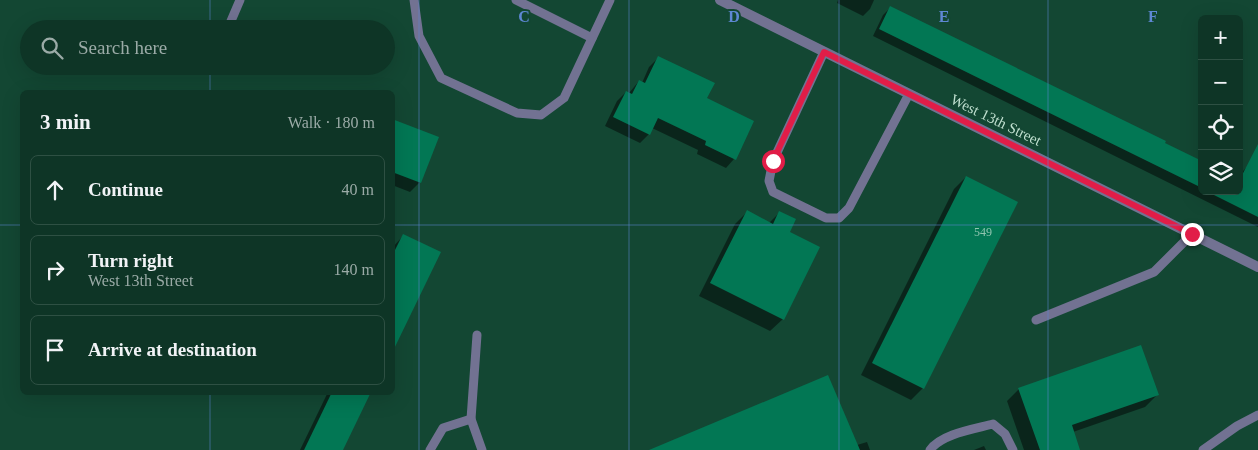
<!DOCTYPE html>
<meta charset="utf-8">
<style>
body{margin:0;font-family:Georgia,serif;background:#173d2e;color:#f1f3f6}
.controls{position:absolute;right:15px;top:15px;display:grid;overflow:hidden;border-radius:8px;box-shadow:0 5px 20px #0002}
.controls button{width:45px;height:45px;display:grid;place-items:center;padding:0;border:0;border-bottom:1px solid #2e5043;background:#0e3526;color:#f1f3f6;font:25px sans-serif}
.stop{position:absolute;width:15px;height:15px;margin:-11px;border:4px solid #e11d48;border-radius:50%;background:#fff}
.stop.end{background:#e11d48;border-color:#fff;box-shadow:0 1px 5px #0008}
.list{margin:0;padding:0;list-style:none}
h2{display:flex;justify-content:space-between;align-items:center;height:65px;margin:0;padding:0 20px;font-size:21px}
h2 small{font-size:16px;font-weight:400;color:#9baba7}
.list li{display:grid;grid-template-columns:32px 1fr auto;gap:15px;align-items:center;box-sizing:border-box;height:70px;margin:0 10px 10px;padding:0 10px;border:1px solid #2e5043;border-radius:8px}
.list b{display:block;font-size:19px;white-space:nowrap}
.list p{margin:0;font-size:16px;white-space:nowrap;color:#9baba7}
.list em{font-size:16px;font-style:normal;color:#9baba7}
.icon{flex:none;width:28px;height:28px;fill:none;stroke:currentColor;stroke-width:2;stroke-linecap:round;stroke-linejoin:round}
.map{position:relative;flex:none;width:1258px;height:450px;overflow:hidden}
.search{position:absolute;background:#0e3526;box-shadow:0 5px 20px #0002;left:20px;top:20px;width:375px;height:55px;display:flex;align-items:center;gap:12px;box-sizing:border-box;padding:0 18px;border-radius:28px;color:#9baba7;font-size:19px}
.panel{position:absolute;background:#0e3526;box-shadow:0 5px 20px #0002;left:20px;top:90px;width:375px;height:305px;border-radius:8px}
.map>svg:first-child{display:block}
.shadow{fill:#0007}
.building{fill:#027754}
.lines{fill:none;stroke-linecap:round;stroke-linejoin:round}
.service{stroke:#727292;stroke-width:9}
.tertiary{stroke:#727292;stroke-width:10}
.route{stroke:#e11d48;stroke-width:6}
.grid{fill:none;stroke:#5e88d4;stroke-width:1;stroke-opacity:0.55}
.labels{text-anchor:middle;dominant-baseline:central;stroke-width:4;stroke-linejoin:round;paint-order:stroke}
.number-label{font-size:12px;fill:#90c5b0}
.street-label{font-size:15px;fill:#bfdfcf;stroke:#134733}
.grid-label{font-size:16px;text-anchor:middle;font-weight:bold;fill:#5e88d4;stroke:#134733;stroke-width:4;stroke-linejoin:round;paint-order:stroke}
</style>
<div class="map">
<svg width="1258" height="450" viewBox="0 0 1258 450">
<rect width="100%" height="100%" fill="#134733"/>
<g class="shadow">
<path d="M 838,0 L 874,0 L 870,9 L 863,16 L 837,3 Z"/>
<path d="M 890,8 L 1202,162 L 1202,191 L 1239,191 L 1239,176 L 1241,173 L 1248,166 L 1258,171 L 1258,227 L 873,36 L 883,15 Z"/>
<path d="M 658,58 L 706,99 L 734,159 L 726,168 L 697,154 L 698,150 L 652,128 L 649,134 L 640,143 L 605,126 L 617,101 L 626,92 L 629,93 L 639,81 L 642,83 L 649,67 Z"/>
<path d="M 392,121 L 420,182 L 410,192 L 392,185 Z"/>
<path d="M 966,177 L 923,388 L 911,400 L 861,375 L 954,189 Z"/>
<path d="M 747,212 L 769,223 L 780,212 L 788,232 L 783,319 L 770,331 L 699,296 L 735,224 Z"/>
<path d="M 403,236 L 392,348 L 392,248 Z"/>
<path d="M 1019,389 L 1157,395 L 1145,407 L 1073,432 L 1079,450 L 1024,450 L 1007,401 Z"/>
<path d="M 328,392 L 370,392 L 342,450 L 300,450 Z"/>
<path d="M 867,442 L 870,450 L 652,450 L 857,445 Z"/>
<path d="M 984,446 L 986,450 L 974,450 Z"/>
</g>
<g class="building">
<path d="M 890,6 L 1166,141 L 1165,143 L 1202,161 L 1202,188 L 879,29 Z"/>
<path d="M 658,56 L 715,83 L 707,98 L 754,121 L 736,160 L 705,145 L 706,141 L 658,118 L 650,135 L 613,117 L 626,91 L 632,94 L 639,80 L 645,83 Z"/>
<path d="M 392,119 L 439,137 L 421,183 L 392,172 Z"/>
<path d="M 1258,144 L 1258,217 L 1206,191 L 1239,191 L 1239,181 Z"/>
<path d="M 966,176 L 1018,202 L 924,389 L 872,363 Z"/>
<path d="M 747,210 L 773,224 L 779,211 L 796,219 L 790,232 L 820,247 L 784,320 L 710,283 Z"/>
<path d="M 403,234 L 441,252 L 392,353 L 392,256 Z"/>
<path d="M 1141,345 L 1159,395 L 1072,425 L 1080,450 L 1040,450 L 1018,388 Z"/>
<path d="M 828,375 L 860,450 L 649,450 Z"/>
<path d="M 332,392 L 371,392 L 343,450 L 304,450 Z"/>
</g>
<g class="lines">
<g class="service">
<path d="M 414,0 L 419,36 L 441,78 L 517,113 L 541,115 L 564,98 L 610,0"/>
<path d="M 516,0 L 592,38"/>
<path d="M 231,21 L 240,0"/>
<path d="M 824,52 L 773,161 L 769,181 L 773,192 L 826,218 L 839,218 L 849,208 L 909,94"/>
<path d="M 1036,320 L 1154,272 L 1192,234"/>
<path d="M 477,335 L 471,419 L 482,450"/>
<path d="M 430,450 L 443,428 L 471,419"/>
<path d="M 930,450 C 941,434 974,429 993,424 L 1005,434 L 1013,450"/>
<path d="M 1203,450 L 1237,426 L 1258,415"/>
</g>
<path class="tertiary" d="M 720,0 L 1258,267"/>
</g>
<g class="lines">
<path class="route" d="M 773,161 L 824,52 L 1192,234"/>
</g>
<path class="grid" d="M 210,0 L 210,29M 419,0 L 419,450M 629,0 L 629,450M 839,0 L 839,450M 1048,0 L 1048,450M 210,66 L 210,92M 0,225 L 22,225M 392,225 L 1258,225M 210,392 L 210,450"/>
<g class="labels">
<g class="number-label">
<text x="983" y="232">549</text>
</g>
<g class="street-label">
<text transform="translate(996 120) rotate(26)">West 13th Street</text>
</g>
</g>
<g class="grid-label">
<text x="524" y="22">C</text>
<text x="734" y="22">D</text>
<text x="944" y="22">E</text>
<text x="1153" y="22">F</text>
</g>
</svg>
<div class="controls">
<button>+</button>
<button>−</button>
<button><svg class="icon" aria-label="locate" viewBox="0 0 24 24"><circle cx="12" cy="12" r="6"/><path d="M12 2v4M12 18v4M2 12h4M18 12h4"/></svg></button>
<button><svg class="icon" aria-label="layers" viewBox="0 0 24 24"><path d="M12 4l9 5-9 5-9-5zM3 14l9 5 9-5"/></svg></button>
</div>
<div class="stop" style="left:773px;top:161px"></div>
<div class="stop end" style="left:1192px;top:234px"></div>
<div class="search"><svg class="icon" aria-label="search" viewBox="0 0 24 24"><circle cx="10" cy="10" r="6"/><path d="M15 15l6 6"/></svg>Search here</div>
<section class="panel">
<h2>3 min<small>Walk · 180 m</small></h2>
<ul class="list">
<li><svg class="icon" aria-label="ahead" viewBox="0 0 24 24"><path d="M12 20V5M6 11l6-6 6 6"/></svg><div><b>Continue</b></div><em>40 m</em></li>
<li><svg class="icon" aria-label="right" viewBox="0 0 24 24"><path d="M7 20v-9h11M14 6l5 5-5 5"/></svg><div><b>Turn right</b><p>West 13th Street</p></div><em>140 m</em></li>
<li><svg class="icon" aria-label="arrive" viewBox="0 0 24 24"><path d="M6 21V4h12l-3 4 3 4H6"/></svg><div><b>Arrive at destination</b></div></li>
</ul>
</section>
</div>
